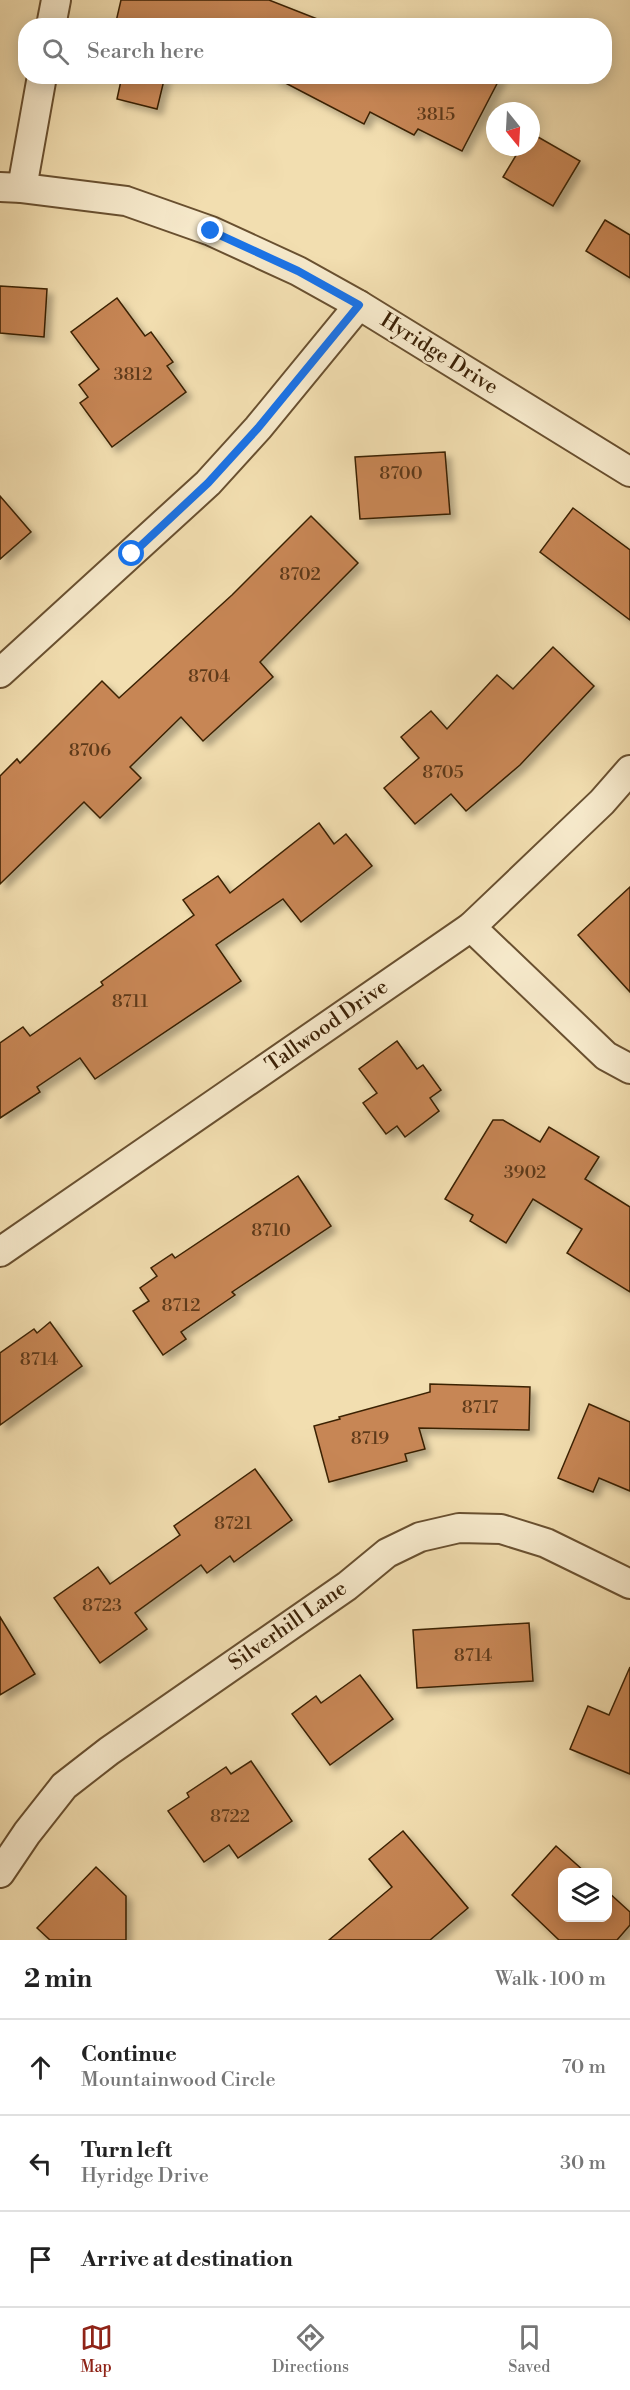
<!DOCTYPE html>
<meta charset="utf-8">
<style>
body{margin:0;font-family:"Libre Bodoni",serif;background:#f2f2f2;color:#222}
.controls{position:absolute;right:18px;bottom:18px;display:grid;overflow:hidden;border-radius:12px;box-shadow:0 3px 15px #0003}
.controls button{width:54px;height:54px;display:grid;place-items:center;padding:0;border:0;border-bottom:2px solid #e0e0e0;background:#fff;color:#222;font:30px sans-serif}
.compass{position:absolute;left:486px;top:102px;width:54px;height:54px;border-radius:50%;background:#fff;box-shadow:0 3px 15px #0003;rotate:162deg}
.stop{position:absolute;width:18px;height:18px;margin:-14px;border:4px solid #1a73e8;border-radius:50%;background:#fff}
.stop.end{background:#1a73e8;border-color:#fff;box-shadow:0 2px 6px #0008}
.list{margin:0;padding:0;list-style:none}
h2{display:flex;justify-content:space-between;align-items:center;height:78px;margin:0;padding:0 24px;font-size:26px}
h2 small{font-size:20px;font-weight:400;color:#767676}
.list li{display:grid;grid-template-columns:39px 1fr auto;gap:18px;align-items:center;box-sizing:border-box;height:96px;padding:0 24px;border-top:2px solid #e0e0e0}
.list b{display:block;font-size:22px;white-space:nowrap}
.list p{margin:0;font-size:20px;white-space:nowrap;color:#767676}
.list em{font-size:20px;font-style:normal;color:#767676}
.icon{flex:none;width:33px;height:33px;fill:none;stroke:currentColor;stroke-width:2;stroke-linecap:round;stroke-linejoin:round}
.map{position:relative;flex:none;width:630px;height:1940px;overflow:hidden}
.search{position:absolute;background:#fff;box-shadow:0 3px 15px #0003;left:18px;right:18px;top:18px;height:66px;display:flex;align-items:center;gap:15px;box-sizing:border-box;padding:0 21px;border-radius:24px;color:#767676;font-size:22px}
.sheet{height:366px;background:#fff}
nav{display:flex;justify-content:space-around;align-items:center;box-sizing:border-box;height:84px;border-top:2px solid #e0e0e0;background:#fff;font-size:16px;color:#767676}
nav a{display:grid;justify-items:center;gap:3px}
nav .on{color:#8f2418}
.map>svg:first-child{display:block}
.building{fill:#c78655;stroke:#3b2106;stroke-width:1.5;filter:url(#shadow)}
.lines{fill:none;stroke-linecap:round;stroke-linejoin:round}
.minor-casing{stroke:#695030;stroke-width:32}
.minor{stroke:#f7eacc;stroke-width:28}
.route{stroke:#1a73e8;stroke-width:8}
.labels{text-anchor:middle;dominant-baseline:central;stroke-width:5;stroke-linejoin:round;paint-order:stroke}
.number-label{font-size:18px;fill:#5e3a1a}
.street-label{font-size:21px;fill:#3b2106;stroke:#f7eacc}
</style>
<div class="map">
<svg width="630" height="1940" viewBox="0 0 630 1940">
<defs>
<filter id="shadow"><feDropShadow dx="5.5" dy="5.5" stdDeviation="3" flood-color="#0004"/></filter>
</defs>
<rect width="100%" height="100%" fill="#f2deb0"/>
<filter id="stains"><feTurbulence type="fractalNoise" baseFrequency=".00333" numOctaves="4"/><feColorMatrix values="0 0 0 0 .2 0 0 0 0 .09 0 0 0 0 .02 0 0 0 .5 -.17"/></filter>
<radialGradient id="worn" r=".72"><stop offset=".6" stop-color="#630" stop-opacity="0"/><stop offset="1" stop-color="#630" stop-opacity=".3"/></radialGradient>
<g class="building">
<path d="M 121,0 L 269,0 L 330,24 L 115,26 Z"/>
<path d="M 122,76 L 165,76 L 157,109 L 117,99 Z"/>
<path d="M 272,76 L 501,76 L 462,151 L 418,129 L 414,135 L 370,112 L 364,124 Z"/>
<path d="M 531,133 L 580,161 L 553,206 L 503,177 L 521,147 L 531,147 Z"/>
<path d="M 605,220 L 630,235 L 630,278 L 586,251 Z"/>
<path d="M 0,286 L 47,289 L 44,337 L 0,333 Z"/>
<path d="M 117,298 L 145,336 L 151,332 L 173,362 L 167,366 L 186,392 L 112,447 L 80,403 L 88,397 L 79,385 L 99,369 L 71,332 Z"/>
<path d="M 445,452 L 450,514 L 360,519 L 355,457 Z"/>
<path d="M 0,496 L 31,532 L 0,559 Z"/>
<path d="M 573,508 L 630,550 L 630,620 L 540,552 Z"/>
<path d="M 311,516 L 358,563 L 260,662 L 273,677 L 203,741 L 181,717 L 130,767 L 141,778 L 100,818 L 84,802 L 0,884 L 0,776 L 17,759 L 20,763 L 102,681 L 119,698 L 232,595 Z"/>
<path d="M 553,647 L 594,686 L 520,765 L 466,811 L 451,794 L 415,824 L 384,788 L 419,758 L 401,737 L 431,711 L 447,729 L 497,675 L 513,689 Z"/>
<path d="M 319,823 L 334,844 L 346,834 L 372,866 L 301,922 L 283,899 L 216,945 L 241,981 L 95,1079 L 80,1058 L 37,1087 L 40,1092 L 0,1118 L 0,1043 L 23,1027 L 30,1036 L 103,985 L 101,982 L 194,915 L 183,900 L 218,876 L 230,893 Z"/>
<path d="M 630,887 L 630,992 L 578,935 Z"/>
<path d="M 397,1041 L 417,1069 L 423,1065 L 441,1090 L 430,1098 L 439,1111 L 405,1137 L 397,1126 L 386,1134 L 363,1103 L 377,1093 L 359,1069 Z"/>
<path d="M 493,1120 L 503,1120 L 540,1142 L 549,1127 L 599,1157 L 585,1179 L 630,1207 L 630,1292 L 567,1253 L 582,1229 L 533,1199 L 506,1243 L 470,1221 L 473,1215 L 445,1199 Z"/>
<path d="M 298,1176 L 331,1226 L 232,1292 L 235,1295 L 181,1332 L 186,1339 L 163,1355 L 133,1311 L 149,1301 L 140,1288 L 157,1276 L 151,1268 L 172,1254 L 175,1258 Z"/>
<path d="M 50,1322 L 82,1366 L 0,1425 L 0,1353 L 34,1329 L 37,1333 Z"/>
<path d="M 430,1384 L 530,1387 L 529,1430 L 419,1428 L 425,1449 L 405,1454 L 407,1461 L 329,1482 L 314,1426 L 340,1419 L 339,1417 L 430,1392 Z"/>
<path d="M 589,1404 L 630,1422 L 630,1491 L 599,1478 L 593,1492 L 558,1478 Z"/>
<path d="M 255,1469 L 292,1520 L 234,1562 L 230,1556 L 207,1573 L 201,1565 L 135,1613 L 147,1629 L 100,1663 L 54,1598 L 98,1567 L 110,1584 L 180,1535 L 174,1526 Z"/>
<path d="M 0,1617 L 35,1674 L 0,1695 Z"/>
<path d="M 529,1623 L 533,1681 L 417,1688 L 413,1630 Z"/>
<path d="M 630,1667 L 630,1774 L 570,1749 L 588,1706 L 609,1715 Z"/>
<path d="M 360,1675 L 393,1719 L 330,1765 L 292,1714 L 316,1696 L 321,1703 Z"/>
<path d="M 251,1761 L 292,1821 L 238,1858 L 229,1845 L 204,1862 L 168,1811 L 189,1797 L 187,1793 L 226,1767 L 231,1774 Z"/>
<path d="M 403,1831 L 468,1908 L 430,1940 L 329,1940 L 392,1887 L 369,1859 Z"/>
<path d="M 556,1846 L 585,1872 L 562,1872 L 562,1917 L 608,1917 L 608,1892 L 630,1912 L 630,1925 L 617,1940 L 559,1940 L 512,1895 Z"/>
<path d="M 96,1867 L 126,1896 L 126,1940 L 50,1940 L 37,1928 Z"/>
</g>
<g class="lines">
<g class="minor-casing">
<g id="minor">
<path d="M 51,26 L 56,0"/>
<path d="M 0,187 L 22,188 L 126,201 L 211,231 L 298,271 L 359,305 L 630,472"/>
<path d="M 22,188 L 42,76"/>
<path d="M 0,673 L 208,483 L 258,428 L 359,305"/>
<path d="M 471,927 L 606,1056 L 630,1069"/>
<path d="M 0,1252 L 471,927 L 602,802 L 630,770"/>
<path d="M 0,1873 L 27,1833 L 64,1786 L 109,1751 L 347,1586 L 387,1553 L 420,1537 L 459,1528 L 501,1529 L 546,1543 L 630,1584"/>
</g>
</g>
<use href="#minor" class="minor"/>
</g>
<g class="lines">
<path class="route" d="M 132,554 L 208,483 L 258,428 L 359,305 L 298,271 L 211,231"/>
</g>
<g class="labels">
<g class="number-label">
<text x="436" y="114">3815</text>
<text x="133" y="374">3812</text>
<text x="401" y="473">8700</text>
<text x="300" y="574">8702</text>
<text x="209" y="676">8704</text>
<text x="90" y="750">8706</text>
<text x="443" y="772">8705</text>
<text x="130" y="1001">8711</text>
<text x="525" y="1172">3902</text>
<text x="271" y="1230">8710</text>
<text x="181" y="1305">8712</text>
<text x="39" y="1359">8714</text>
<text x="480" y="1407">8717</text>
<text x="370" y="1438">8719</text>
<text x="233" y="1523">8721</text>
<text x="102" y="1605">8723</text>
<text x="473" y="1655">8714</text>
<text x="230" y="1816">8722</text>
</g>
<g class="street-label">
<text transform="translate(439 354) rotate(32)">Hyridge Drive</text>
<text transform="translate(327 1026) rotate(-35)">Tallwood Drive</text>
<text transform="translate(288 1626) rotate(-35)">Silverhill Lane</text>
</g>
</g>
<rect width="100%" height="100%" filter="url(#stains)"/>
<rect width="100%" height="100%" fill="url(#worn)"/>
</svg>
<div class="controls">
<button><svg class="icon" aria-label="layers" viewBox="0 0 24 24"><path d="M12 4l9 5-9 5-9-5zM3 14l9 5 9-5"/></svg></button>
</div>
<svg class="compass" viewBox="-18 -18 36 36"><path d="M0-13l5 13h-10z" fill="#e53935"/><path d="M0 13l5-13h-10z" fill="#767676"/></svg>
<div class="stop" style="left:132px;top:554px"></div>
<div class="stop end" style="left:211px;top:231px"></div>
<div class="search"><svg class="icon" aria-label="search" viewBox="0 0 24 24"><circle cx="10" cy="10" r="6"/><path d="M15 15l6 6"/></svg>Search here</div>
</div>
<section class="sheet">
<h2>2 min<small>Walk · 100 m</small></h2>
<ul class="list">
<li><svg class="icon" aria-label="ahead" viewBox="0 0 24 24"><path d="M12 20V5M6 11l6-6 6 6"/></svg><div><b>Continue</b><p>Mountainwood Circle</p></div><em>70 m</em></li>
<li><svg class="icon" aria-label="left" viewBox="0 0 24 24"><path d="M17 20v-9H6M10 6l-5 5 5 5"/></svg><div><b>Turn left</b><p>Hyridge Drive</p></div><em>30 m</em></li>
<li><svg class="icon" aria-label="arrive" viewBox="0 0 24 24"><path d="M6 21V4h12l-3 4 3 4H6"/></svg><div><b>Arrive at destination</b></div></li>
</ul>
</section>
<nav>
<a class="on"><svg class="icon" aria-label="map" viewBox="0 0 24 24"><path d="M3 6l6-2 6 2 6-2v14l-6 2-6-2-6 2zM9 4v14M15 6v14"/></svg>Map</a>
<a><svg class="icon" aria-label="directions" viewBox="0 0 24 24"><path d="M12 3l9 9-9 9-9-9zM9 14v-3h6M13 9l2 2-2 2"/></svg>Directions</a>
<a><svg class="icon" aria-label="saved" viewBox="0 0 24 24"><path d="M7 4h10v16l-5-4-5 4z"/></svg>Saved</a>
</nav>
